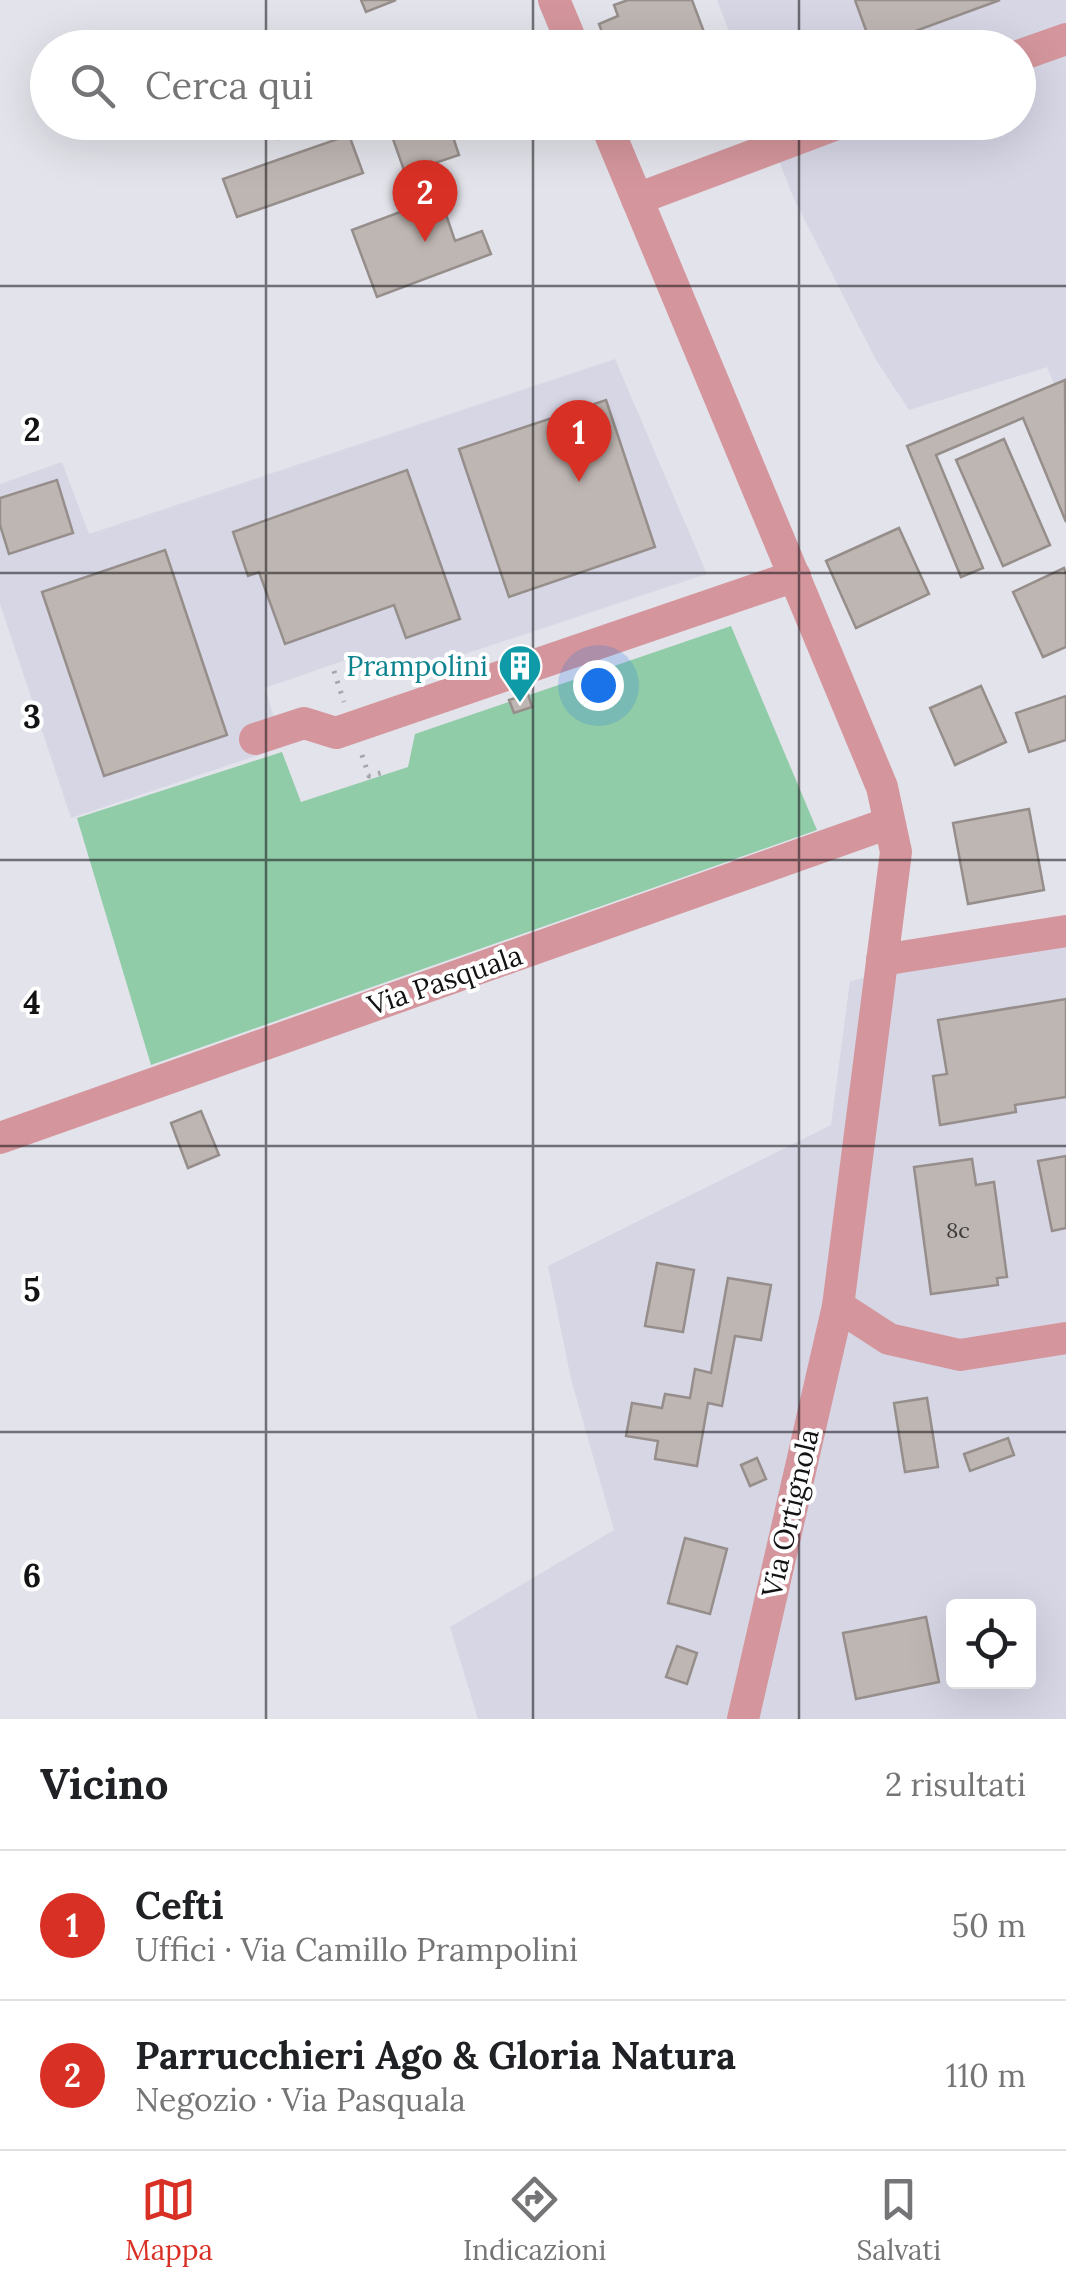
<!DOCTYPE html>
<html lang="it">
<meta charset="utf-8">
<style>
body{margin:0;font-family:Lora,serif;background:#f2f2f2;color:#202124}
.controls{position:absolute;right:30px;bottom:30px;display:grid;overflow:hidden;border-radius:10px;box-shadow:0 10px 40px #0002}
.controls button{width:90px;height:90px;display:grid;place-items:center;padding:0;border:0;border-bottom:2px solid #e0e0e0;background:#fff;color:#202124;font:50px sans-serif}
.you{position:absolute;left:598px;top:685px;width:35px;height:35px;margin:-25px;border:8px solid #fff;border-radius:50%;background:#1a73e8;box-shadow:0 0 0 15px #1a73e833}
.badge{display:grid;place-items:center;width:65px;height:65px;border-radius:50%;background:#d93025;color:#fff;font-size:32px;font-weight:700}
.pin{position:absolute;translate:-50% -82px;filter:drop-shadow(0 2px 5px #0008)}
.pin::after{content:'';position:absolute;top:52px;width:35px;height:30px;background:inherit;clip-path:polygon(0 0,100% 0,50% 100%)}
.list{margin:0;padding:0;list-style:none}
h2{display:flex;justify-content:space-between;align-items:center;height:130px;margin:0;padding:0 40px;font-size:42px}
h2 small{font-size:32px;font-weight:400;color:#757577}
.list li{display:grid;grid-template-columns:65px 1fr auto;gap:30px;align-items:center;box-sizing:border-box;height:150px;padding:0 40px;border-top:2px solid #e0e0e0}
.list b{display:block;font-size:38px;white-space:nowrap}
.list p{margin:0;font-size:32px;white-space:nowrap;color:#757577}
.list em{font-size:32px;font-style:normal;color:#757577}
.icon{flex:none;width:55px;height:55px;fill:none;stroke:currentColor;stroke-width:2;stroke-linecap:round;stroke-linejoin:round}
.map{position:relative;flex:none;width:1066px;height:1719px;overflow:hidden}
.search{position:absolute;background:#fff;box-shadow:0 10px 40px #0002;left:30px;right:30px;top:30px;height:110px;display:flex;align-items:center;gap:25px;box-sizing:border-box;padding:0 35px;border-radius:55px;color:#757577;font-size:38px}
.sheet{height:430px;background:#fff}
nav{display:flex;justify-content:space-around;align-items:center;box-sizing:border-box;height:140px;border-top:2px solid #e0e0e0;background:#fff;font-size:28px;color:#757577}
nav a{display:grid;justify-items:center;gap:5px}
nav .on{color:#d93025}
.map>svg:first-child{display:block}
.built{fill:#d6d6e5;fill-rule:evenodd}
.green{fill:#91cca8}
.building{fill:#beb6b2;stroke:#968e8b;stroke-width:2.5}
.lines{fill:none;stroke-linecap:round;stroke-linejoin:round}
.path{stroke:#a4a4ab;stroke-width:5;stroke-dasharray:2.5 8;stroke-linecap:butt}
.minor{stroke:#d4969c;stroke-width:32}
.grid{fill:none;stroke:#131315;stroke-width:2.5;stroke-opacity:0.55}
.labels{text-anchor:middle;dominant-baseline:central;stroke-width:8;stroke-linejoin:round;paint-order:stroke}
.number-label{font-size:22px;fill:#3e3c3c}
.culture-label{font-size:28px;fill:#0d838f;stroke:#fff;text-anchor:end}
.street-label{font-size:28px;fill:#131315;stroke:#fff}
.grid-label{font-size:32px;text-anchor:middle;font-weight:bold;fill:#131315;stroke:#fff;stroke-width:8;stroke-linejoin:round;paint-order:stroke}
</style>
<div class="map">
<svg width="1066" height="1719" viewBox="0 0 1066 1719">
<rect width="100%" height="100%" fill="#e3e3eb"/>
<g class="built">
<path d="M 717,0 L 1066,0 L 1066,415 L 1047,367 L 909,410 L 876,360 L 794,199 L 764,123 L 1018,122 L 1018,48 L 735,47 Z"/>
<path d="M 615,359 L 707,574 L 389,679 L 381,664 L 369,657 L 357,656 L 265,688 L 283,747 L 71,818 L 0,604 L 0,484 L 62,462 L 89,534 Z"/>
<path d="M 1066,934 L 1066,1719 L 478,1719 L 450,1627 L 614,1530 L 571,1379 L 548,1266 L 831,1125 L 850,981 ZM 954,1606 L 1028,1606 L 1028,1682 L 954,1682 Z"/>
</g>
<path class="green" d="M 731,626 L 817,830 L 151,1065 L 77,818 L 282,752 L 301,802 L 408,767 L 415,734 Z"/>
<g class="building">
<path d="M 361,0 L 396,0 L 366,12 Z"/>
<path d="M 628,0 L 692,0 L 710,48 L 608,48 L 599,24 L 618,16 L 614,5 Z"/>
<path d="M 855,0 L 1000,0 L 872,47 Z"/>
<path d="M 417,34 L 422,48 L 379,48 Z"/>
<path d="M 272,122 L 297,122 L 300,131 L 279,139 Z"/>
<path d="M 305,122 L 341,122 L 310,134 Z"/>
<path d="M 387,122 L 448,122 L 459,155 L 405,173 Z"/>
<path d="M 349,135 L 363,173 L 237,217 L 223,179 Z"/>
<path d="M 440,197 L 455,241 L 482,231 L 491,254 L 377,297 L 352,230 Z"/>
<path d="M 1065,380 L 1066,522 L 1023,418 L 936,455 L 983,568 L 961,577 L 907,446 Z"/>
<path d="M 606,400 L 655,547 L 509,597 L 459,449 Z"/>
<path d="M 1004,439 L 1050,545 L 1003,566 L 956,460 Z"/>
<path d="M 407,470 L 460,619 L 406,638 L 394,605 L 285,644 L 259,572 L 248,576 L 233,532 Z"/>
<path d="M 57,480 L 73,533 L 9,554 L 0,525 L 0,498 Z"/>
<path d="M 899,528 L 929,594 L 856,628 L 826,561 Z"/>
<path d="M 165,550 L 227,735 L 104,776 L 42,592 Z"/>
<path d="M 1064,568 L 1066,573 L 1066,647 L 1043,657 L 1013,592 Z"/>
<path d="M 981,686 L 1006,742 L 955,765 L 930,708 Z"/>
<path d="M 528,694 L 532,707 L 514,713 L 509,700 Z"/>
<path d="M 1066,696 L 1066,740 L 1029,752 L 1016,713 Z"/>
<path d="M 1029,809 L 1044,890 L 968,904 L 953,823 Z"/>
<path d="M 1066,999 L 1066,1097 L 1015,1105 L 1016,1112 L 940,1125 L 933,1076 L 947,1074 L 938,1020 Z"/>
<path d="M 201,1111 L 219,1155 L 188,1168 L 171,1123 Z"/>
<path d="M 1066,1156 L 1066,1228 L 1052,1231 L 1038,1161 Z"/>
<path d="M 972,1159 L 976,1185 L 994,1182 L 1007,1277 L 997,1278 L 998,1285 L 931,1294 L 914,1167 Z"/>
<path d="M 657,1263 L 694,1270 L 683,1332 L 645,1326 Z"/>
<path d="M 728,1278 L 771,1285 L 761,1340 L 735,1336 L 722,1406 L 708,1403 L 697,1466 L 655,1459 L 658,1441 L 626,1436 L 632,1403 L 662,1408 L 665,1394 L 690,1398 L 695,1369 L 711,1373 Z"/>
<path d="M 927,1398 L 938,1467 L 905,1472 L 894,1403 Z"/>
<path d="M 1008,1438 L 1014,1455 L 970,1471 L 964,1454 Z"/>
<path d="M 757,1458 L 766,1479 L 750,1486 L 741,1465 Z"/>
<path d="M 685,1538 L 727,1549 L 710,1614 L 668,1603 Z"/>
<path d="M 926,1617 L 939,1682 L 856,1699 L 843,1633 Z"/>
<path d="M 677,1646 L 697,1653 L 687,1684 L 666,1677 Z"/>
</g>
<g class="lines">
<g class="path">
<path d="M 334,671 L 344,702"/>
<path d="M 362,755 L 369,776 L 388,771"/>
</g>
<g class="minor">
<path d="M 554,0 L 574,48"/>
<path d="M 1018,56 L 1066,39"/>
<path d="M 605,122 L 882,787 L 896,852 L 838,1306 L 743,1719"/>
<path d="M 637,199 L 842,122"/>
<path d="M 255,739 L 304,723 L 336,733 L 795,576"/>
<path d="M 882,960 L 1066,931"/>
<path d="M 0,1138 L 889,823"/>
<path d="M 838,1306 L 889,1339 L 960,1355 L 1066,1338"/>
</g>
</g>
<path class="grid" d="M 266,0 L 266,48M 533,0 L 533,48M 799,0 L 799,48M 266,122 L 266,1719M 533,122 L 533,1719M 799,122 L 799,1719M 0,286 L 1066,286M 0,573 L 1066,573M 0,860 L 1066,860M 0,1146 L 1066,1146M 0,1432 L 1066,1432"/>
<defs>
<g id="building-pin" transform="scale(2.25)"><path d="M0 17L-7.5 6A9.5 9.5 0 1 1 7.5 6Z" fill="#0f9aa8" stroke="#fff"/><path d="M-4-6H4V6H1V3H-1V6H-4ZM-2.5-4.3h1.7v1.8h-1.7ZM.8-4.3h1.7v1.8H.8ZM-2.5-1h1.7V.8h-1.7ZM.8-1h1.7V.8H.8Z" fill="#fff"/></g>
</defs>
<g fill-rule="evenodd">
<use href="#building-pin" x="520" y="666"/>
</g>
<g class="labels">
<g class="number-label">
<text x="958" y="1230">8c</text>
</g>
<g class="culture-label">
<text x="488" y="666">Prampolini</text>
</g>
<g class="street-label">
<text transform="translate(445 980) rotate(-19)">Via Pasquala</text>
<text transform="translate(790 1513) rotate(-77)">Via Ortignola</text>
</g>
</g>
<g class="grid-label">
<text x="32" y="441">2</text>
<text x="32" y="728">3</text>
<text x="32" y="1014">4</text>
<text x="32" y="1301">5</text>
<text x="32" y="1587">6</text>
</g>
</svg>
<div class="controls">
<button><svg class="icon" aria-label="locate" viewBox="0 0 24 24"><circle cx="12" cy="12" r="6"/><path d="M12 2v4M12 18v4M2 12h4M18 12h4"/></svg></button>
</div>
<div class="you"></div>
<div class="pin badge" style="left:579px;top:482px">1</div>
<div class="pin badge" style="left:425px;top:242px">2</div>
<div class="search"><svg class="icon" aria-label="search" viewBox="0 0 24 24"><circle cx="10" cy="10" r="6"/><path d="M15 15l6 6"/></svg>Cerca qui</div>
</div>
<section class="sheet">
<h2>Vicino<small>2 risultati</small></h2>
<ul class="list">
<li><span class="badge">1</span><div><b>Cefti</b><p>Uffici · Via Camillo Prampolini</p></div><em>50 m</em></li>
<li><span class="badge">2</span><div><b>Parrucchieri Ago &amp; Gloria Natura</b><p>Negozio · Via Pasquala</p></div><em>110 m</em></li>
</ul>
</section>
<nav>
<a class="on"><svg class="icon" aria-label="map" viewBox="0 0 24 24"><path d="M3 6l6-2 6 2 6-2v14l-6 2-6-2-6 2zM9 4v14M15 6v14"/></svg>Mappa</a>
<a><svg class="icon" aria-label="directions" viewBox="0 0 24 24"><path d="M12 3l9 9-9 9-9-9zM9 14v-3h6M13 9l2 2-2 2"/></svg>Indicazioni</a>
<a><svg class="icon" aria-label="saved" viewBox="0 0 24 24"><path d="M7 4h10v16l-5-4-5 4z"/></svg>Salvati</a>
</nav>
